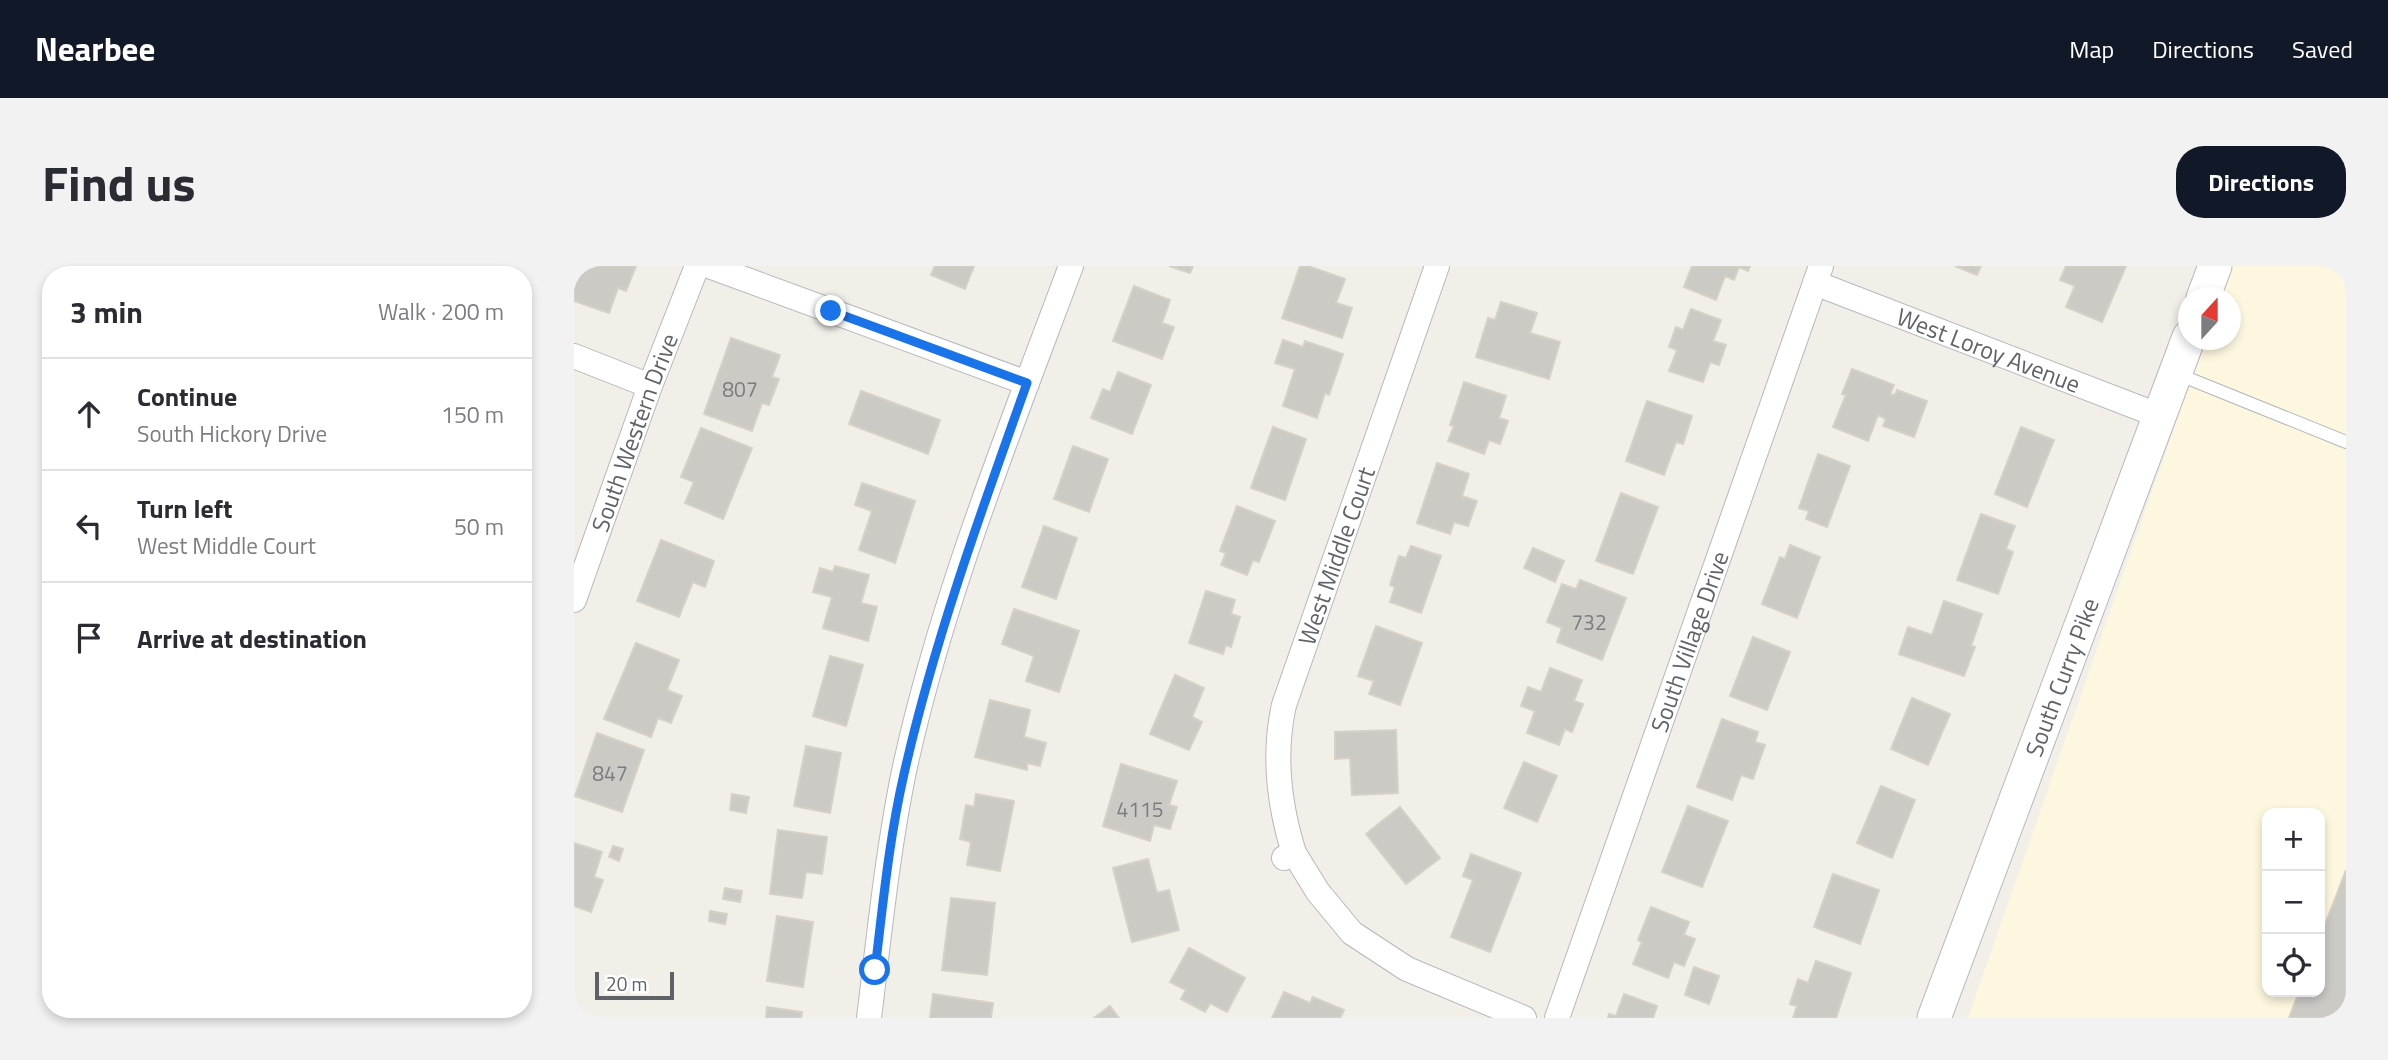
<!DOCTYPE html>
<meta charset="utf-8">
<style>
body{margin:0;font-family:"Titillium Web",sans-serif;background:#f2f2f3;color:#2b2b33}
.controls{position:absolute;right:21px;bottom:21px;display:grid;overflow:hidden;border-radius:14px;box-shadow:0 4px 10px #0003}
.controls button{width:63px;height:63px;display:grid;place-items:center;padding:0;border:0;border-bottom:2px solid #e1e1e2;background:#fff;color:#2b2b33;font:35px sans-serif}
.compass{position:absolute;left:1604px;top:21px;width:63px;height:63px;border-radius:50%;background:#fff;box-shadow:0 4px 10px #0003;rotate:21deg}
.scale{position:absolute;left:21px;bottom:18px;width:79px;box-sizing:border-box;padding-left:7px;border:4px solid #5f6368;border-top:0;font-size:19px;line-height:24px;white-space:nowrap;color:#5f6368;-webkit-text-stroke:5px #fff;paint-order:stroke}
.stop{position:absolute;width:21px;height:21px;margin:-16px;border:5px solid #1a73e8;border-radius:50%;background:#fff}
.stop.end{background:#1a73e8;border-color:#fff;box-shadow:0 2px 7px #0008}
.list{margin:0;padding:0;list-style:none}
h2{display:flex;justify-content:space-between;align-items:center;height:91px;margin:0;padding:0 28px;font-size:30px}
h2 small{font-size:23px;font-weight:400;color:#7c7c81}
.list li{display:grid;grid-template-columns:46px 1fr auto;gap:21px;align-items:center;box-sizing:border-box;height:112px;padding:0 28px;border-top:2px solid #e1e1e2}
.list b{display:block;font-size:26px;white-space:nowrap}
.list p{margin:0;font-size:23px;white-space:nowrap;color:#7c7c81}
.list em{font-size:23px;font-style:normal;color:#7c7c81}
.icon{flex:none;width:38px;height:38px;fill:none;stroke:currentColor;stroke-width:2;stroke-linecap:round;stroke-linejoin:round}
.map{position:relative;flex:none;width:1772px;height:752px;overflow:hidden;border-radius:28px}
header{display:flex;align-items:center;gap:42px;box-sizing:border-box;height:98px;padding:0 35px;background:#111827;color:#fff}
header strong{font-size:33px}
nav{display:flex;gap:38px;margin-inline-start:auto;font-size:24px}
.intro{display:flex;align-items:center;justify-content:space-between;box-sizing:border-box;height:168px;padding:0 42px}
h1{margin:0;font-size:49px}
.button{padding:18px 32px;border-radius:28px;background:#111827;color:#fff;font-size:24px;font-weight:700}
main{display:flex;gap:42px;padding:0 42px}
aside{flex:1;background:#fff;border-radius:28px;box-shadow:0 4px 10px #0003}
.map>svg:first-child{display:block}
.commercial{fill:#fef7e0;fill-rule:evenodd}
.building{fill:#cccac5;stroke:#d6d1c6;stroke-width:2}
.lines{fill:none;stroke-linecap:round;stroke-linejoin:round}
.lane-casing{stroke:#b5b8bc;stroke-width:14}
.street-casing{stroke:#b5b8bc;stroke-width:26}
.secondary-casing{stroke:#b6babf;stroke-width:35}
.lane{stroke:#fff;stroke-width:12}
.street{stroke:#fff;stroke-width:24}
.secondary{stroke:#fff;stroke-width:33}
.route{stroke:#1a73e8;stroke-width:9}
.labels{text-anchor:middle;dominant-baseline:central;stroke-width:7;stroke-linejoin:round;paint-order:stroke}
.number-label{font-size:21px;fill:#7a7d7f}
.street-label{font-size:24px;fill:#5f6368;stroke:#fff}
</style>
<header>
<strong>Nearbee</strong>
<nav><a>Map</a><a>Directions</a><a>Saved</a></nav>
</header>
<div class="intro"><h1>Find us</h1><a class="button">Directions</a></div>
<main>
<aside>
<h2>3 min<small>Walk · 200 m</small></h2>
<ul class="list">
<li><svg class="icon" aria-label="ahead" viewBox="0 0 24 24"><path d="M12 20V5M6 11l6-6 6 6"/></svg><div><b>Continue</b><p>South Hickory Drive</p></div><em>150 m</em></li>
<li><svg class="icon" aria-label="left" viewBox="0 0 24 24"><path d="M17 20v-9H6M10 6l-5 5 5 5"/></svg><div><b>Turn left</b><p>West Middle Court</p></div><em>50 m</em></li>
<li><svg class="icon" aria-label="arrive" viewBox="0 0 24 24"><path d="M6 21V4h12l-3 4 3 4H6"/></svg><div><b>Arrive at destination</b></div></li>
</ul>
</aside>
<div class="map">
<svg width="1772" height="752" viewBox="0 0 1772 752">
<rect width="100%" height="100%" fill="#f1efe8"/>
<path class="commercial" d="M 1657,0 L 1772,0 L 1772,752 L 1394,752 L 1631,74 L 1657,74 L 1657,32 L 1646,31 ZM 1693,547 L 1746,547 L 1746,726 L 1693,726 Z"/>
<g class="building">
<path d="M 0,0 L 62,0 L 52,25 L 44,22 L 35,47 L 0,35 L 0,12 L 3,5 L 0,4 Z"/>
<path d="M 361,0 L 400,0 L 391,23 L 357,9 Z"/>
<path d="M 595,0 L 619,0 L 616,7 Z"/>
<path d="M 726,0 L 734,0 L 771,13 L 762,37 L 778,42 L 768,72 L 708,52 Z"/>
<path d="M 1118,0 L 1176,0 L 1174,5 L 1165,1 L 1160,14 L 1151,10 L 1142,34 L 1110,21 Z"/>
<path d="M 1381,0 L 1407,0 L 1403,9 Z"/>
<path d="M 1492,0 L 1552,0 L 1528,56 L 1492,41 L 1501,20 L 1486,14 Z"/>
<path d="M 560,20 L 596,34 L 588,57 L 600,61 L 588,93 L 539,75 Z"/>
<path d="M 927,36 L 963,47 L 956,67 L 986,76 L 975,113 L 902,91 L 914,52 L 921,54 Z"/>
<path d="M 1117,43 L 1147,54 L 1139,75 L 1152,79 L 1145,99 L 1136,96 L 1129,116 L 1095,105 L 1103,84 L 1095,81 L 1102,61 L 1109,64 Z"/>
<path d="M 157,72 L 206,89 L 198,111 L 205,113 L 195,139 L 188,137 L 178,165 L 130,148 Z"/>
<path d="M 709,74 L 729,81 L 731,75 L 769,88 L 755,129 L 751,127 L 743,152 L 709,140 L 721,103 L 701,97 Z"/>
<path d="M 1278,103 L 1320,119 L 1316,128 L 1321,129 L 1323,124 L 1353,135 L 1340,171 L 1309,160 L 1312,153 L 1304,149 L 1294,175 L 1259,161 L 1272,129 L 1268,128 Z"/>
<path d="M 544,106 L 577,119 L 558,168 L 517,152 L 529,123 L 536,126 Z"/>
<path d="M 890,116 L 932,130 L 925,152 L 934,155 L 926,178 L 915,174 L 910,188 L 874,175 L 880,160 L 876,159 Z"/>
<path d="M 287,125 L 366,154 L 354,188 L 275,158 Z"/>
<path d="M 1073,135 L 1118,150 L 1109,178 L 1102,176 L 1090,209 L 1052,195 Z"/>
<path d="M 699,161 L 732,173 L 711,234 L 677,222 Z"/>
<path d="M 1447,161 L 1480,174 L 1453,241 L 1421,228 Z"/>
<path d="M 127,162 L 178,182 L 149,253 L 111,237 L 120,216 L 107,211 Z"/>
<path d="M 499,180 L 534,193 L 515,246 L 480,233 Z"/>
<path d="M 1244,188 L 1276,200 L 1253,261 L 1232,253 L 1235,245 L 1225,242 Z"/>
<path d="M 863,197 L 895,208 L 888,230 L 903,235 L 894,260 L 880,256 L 876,268 L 843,257 Z"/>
<path d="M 288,217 L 341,235 L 321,297 L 285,284 L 298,245 L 281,239 Z"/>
<path d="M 1047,227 L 1084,241 L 1059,308 L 1022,295 Z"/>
<path d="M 663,240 L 701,255 L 685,296 L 679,294 L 673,309 L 647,299 L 652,287 L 646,285 Z"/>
<path d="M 1407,248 L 1441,260 L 1432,283 L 1439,286 L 1424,328 L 1383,314 Z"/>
<path d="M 470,260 L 503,272 L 482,333 L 448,321 Z"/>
<path d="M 87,274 L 140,295 L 131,321 L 119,316 L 105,351 L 63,335 Z"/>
<path d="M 1216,279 L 1246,291 L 1223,352 L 1188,338 L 1206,291 L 1211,293 Z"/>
<path d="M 837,280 L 867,290 L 847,347 L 816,336 L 821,321 L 816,319 L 825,290 L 832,292 Z"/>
<path d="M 959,282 L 990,295 L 981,316 L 950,302 Z"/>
<path d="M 261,300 L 295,309 L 287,337 L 303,341 L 294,375 L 249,362 L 258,331 L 239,326 L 246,302 L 259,306 Z"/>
<path d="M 1006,314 L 1052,332 L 1028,394 L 983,376 L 988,362 L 973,356 L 988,318 L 1002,323 Z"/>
<path d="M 632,325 L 661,334 L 657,348 L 666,351 L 657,381 L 652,379 L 649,388 L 615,377 Z"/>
<path d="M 1370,335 L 1408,348 L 1397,380 L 1401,381 L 1390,410 L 1325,388 L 1334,361 L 1358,369 Z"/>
<path d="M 440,343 L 505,365 L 485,426 L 452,415 L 460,390 L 428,378 Z"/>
<path d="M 802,360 L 848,377 L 826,439 L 795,428 L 800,415 L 784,410 Z"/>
<path d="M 1179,371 L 1216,386 L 1193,444 L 1156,430 Z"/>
<path d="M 62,377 L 105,394 L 93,424 L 108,430 L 97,457 L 84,452 L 77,471 L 30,453 Z"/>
<path d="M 256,390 L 289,399 L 272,460 L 239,450 Z"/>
<path d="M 976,402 L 1008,414 L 1000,435 L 1009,438 L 998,466 L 991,463 L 985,479 L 953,467 L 961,445 L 947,440 L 954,421 L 967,426 Z"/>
<path d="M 601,409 L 630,422 L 618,451 L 628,456 L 615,484 L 576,468 Z"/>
<path d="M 1338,432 L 1376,448 L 1354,499 L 1317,483 Z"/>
<path d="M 416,434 L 456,444 L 450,471 L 472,477 L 466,500 L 453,497 L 453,504 L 401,491 Z"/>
<path d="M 1148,453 L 1184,466 L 1181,476 L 1191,479 L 1179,513 L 1167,509 L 1158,534 L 1123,521 Z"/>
<path d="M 822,464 L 824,527 L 778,529 L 776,492 L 761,493 L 761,466 Z"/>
<path d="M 23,467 L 70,484 L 48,546 L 1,530 Z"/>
<path d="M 232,480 L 267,487 L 256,547 L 220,540 Z"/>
<path d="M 950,496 L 983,510 L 963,556 L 930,542 Z"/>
<path d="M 547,498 L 603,515 L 595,539 L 603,541 L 596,563 L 580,559 L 576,575 L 529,560 Z"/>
<path d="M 1307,520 L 1341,534 L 1318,592 L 1283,577 Z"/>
<path d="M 158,528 L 175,531 L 172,547 L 156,544 Z"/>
<path d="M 402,528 L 440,535 L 426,605 L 393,599 L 397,576 L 386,573 L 392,539 L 400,541 Z"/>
<path d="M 1114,540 L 1154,555 L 1128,621 L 1088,606 Z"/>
<path d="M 826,541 L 866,592 L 832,618 L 792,568 Z"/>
<path d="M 204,564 L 253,571 L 248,608 L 232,606 L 228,632 L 196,628 Z"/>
<path d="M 0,577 L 28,586 L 20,611 L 29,614 L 17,646 L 0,640 Z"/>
<path d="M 39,580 L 49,583 L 45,595 L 35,591 Z"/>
<path d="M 897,588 L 947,607 L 916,686 L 877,671 L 899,614 L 889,610 Z"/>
<path d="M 574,593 L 583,627 L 595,624 L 605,664 L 558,676 L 539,602 Z"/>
<path d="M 1772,604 L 1772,752 L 1715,752 L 1725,726 L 1746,726 L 1746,672 Z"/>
<path d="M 1259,608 L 1305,624 L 1286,678 L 1240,661 Z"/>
<path d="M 151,622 L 168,625 L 166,636 L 149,633 Z"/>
<path d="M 377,632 L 421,637 L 413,709 L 368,704 Z"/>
<path d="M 1077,641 L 1115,656 L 1110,669 L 1121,673 L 1110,700 L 1100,696 L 1094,712 L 1059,698 L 1068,676 L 1064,674 Z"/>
<path d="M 136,645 L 153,648 L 151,658 L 135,655 Z"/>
<path d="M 203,650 L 239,656 L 229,721 L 193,715 Z"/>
<path d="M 615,682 L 671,712 L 653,746 L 636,737 L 631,746 L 607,733 L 612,724 L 596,716 Z"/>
<path d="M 1242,695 L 1277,707 L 1262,752 L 1219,752 L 1223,740 L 1216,738 L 1224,713 L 1234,717 Z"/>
<path d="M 1120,701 L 1145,710 L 1135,738 L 1111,729 Z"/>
<path d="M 710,726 L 736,737 L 739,731 L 770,744 L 766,752 L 698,752 Z"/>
<path d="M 359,728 L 419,737 L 417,752 L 356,752 Z"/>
<path d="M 1050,728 L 1083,740 L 1079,752 L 1034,752 L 1035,748 L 1042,750 Z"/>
<path d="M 536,740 L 545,752 L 520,752 Z"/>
<path d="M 193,741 L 228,746 L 227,752 L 192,752 Z"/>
</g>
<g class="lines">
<g class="lane-casing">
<path id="lane" d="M 1601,107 L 1772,176"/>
</g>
<g class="street-casing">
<g id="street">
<path d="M 135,0 L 453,117"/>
<path id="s1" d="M 1241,17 L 1586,150"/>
<path d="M 0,90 L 76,120"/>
<path id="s2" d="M 0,334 L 76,120 L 123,0"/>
<path id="s3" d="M 720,587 C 705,539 699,488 710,439 L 863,0"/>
<path d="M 710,592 L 720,587 L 744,626 L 778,667 L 833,703 L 950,752"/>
<path d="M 295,752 C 305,671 313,590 329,510 C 366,336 435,166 497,0"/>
<path id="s4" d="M 983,752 L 1247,0"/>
</g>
</g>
<g class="secondary-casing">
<g id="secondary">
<path d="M 1629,32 L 1641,0"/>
<path id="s5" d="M 1360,752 L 1615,71"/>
</g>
</g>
<use href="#lane" class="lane"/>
<use href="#street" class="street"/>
<use href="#secondary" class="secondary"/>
</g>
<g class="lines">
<path class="route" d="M 257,45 L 453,117 C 407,246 360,375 330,508 C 315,573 309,638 301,704"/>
</g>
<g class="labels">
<g class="number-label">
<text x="166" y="123">807</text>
<text x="1015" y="356">732</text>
<text x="36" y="507">847</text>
<text x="566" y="543">4115</text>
</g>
<g class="street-label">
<text stroke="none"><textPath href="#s1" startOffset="186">West Loroy Avenue</textPath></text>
<text stroke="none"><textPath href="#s2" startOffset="178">South Western Drive</textPath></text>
<text stroke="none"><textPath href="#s3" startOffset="308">West Middle Court</textPath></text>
<text stroke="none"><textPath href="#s4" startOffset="399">South Village Drive</textPath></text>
<text stroke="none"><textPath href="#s5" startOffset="364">South Curry Pike</textPath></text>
</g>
</g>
</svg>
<div class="controls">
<button>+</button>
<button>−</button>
<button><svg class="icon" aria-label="locate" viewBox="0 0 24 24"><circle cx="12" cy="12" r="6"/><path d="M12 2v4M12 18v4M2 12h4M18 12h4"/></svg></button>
</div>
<svg class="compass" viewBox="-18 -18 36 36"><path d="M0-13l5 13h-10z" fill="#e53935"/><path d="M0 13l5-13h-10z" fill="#7c7c81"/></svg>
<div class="scale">20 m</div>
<div class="stop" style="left:301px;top:704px"></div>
<div class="stop end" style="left:257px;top:45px"></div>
</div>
</main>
